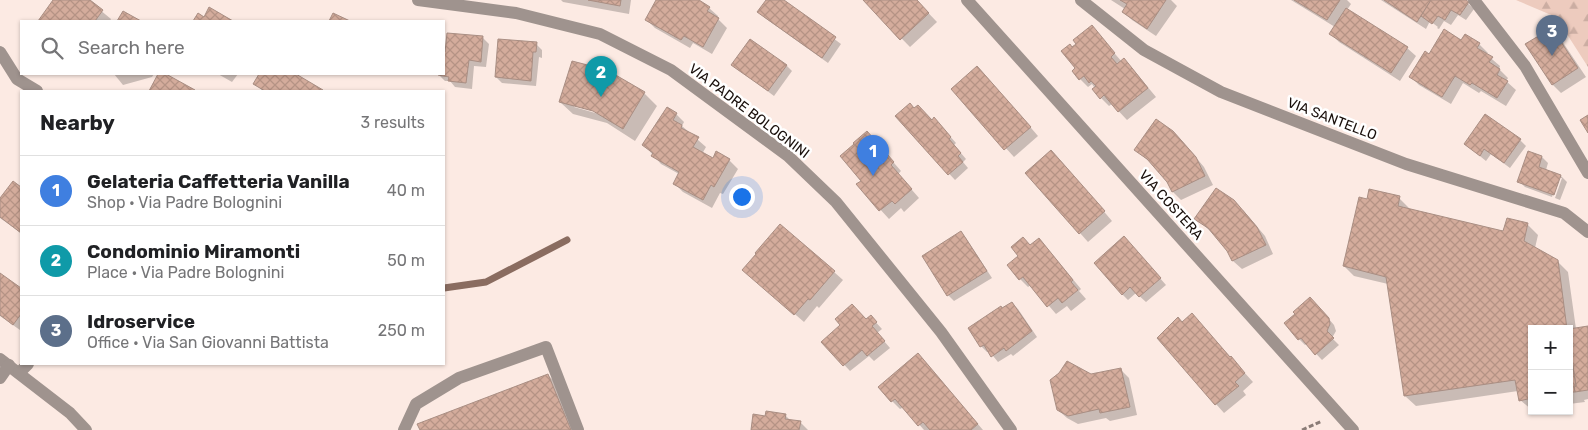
<!DOCTYPE html>
<meta charset="utf-8">
<style>
body{margin:0;font-family:Rubik,sans-serif;background:#f2f2f2;color:#202124}
.controls{position:absolute;right:15px;bottom:15px;display:grid;overflow:hidden;border-radius:0px;box-shadow:0 1px 4px #0004}
.controls button{width:45px;height:45px;display:grid;place-items:center;padding:0;border:0;border-bottom:1px solid #e0e0e0;background:#fff;color:#202124;font:25px sans-serif}
.you{position:absolute;left:741px;top:196px;width:18px;height:18px;margin:-12px;border:4px solid #fff;border-radius:50%;background:#1a73e8;box-shadow:0 0 0 8px #1a73e833}
.badge{display:grid;place-items:center;width:32px;height:32px;border-radius:50%;background:#307978;color:#fff;font-size:16px;font-weight:700}
.pin{position:absolute;translate:-50% -41px;filter:drop-shadow(0 1px 2px #0008)}
.pin::after{content:'';position:absolute;top:26px;width:18px;height:15px;background:inherit;clip-path:polygon(0 0,100% 0,50% 100%)}
.list{margin:0;padding:0;list-style:none}
h2{display:flex;justify-content:space-between;align-items:center;height:65px;margin:0;padding:0 20px;font-size:21px}
h2 small{font-size:16px;font-weight:400;color:#757577}
.list li{display:grid;grid-template-columns:32px 1fr auto;gap:15px;align-items:center;box-sizing:border-box;height:70px;padding:0 20px;border-top:1px solid #e0e0e0}
.list b{display:block;font-size:19px;white-space:nowrap}
.list p{margin:0;font-size:16px;white-space:nowrap;color:#757577}
.list em{font-size:16px;font-style:normal;color:#757577}
.icon{flex:none;width:28px;height:28px;fill:none;stroke:currentColor;stroke-width:2;stroke-linecap:round;stroke-linejoin:round}
.map{position:relative;flex:none;width:1588px;height:430px;overflow:hidden}
.search{position:absolute;background:#fff;box-shadow:0 1px 4px #0004;left:20px;top:20px;width:425px;height:55px;display:flex;align-items:center;gap:12px;box-sizing:border-box;padding:0 18px;border-radius:0px;color:#757577;font-size:19px}
.panel{position:absolute;background:#fff;box-shadow:0 1px 4px #0004;left:20px;top:90px;width:425px;height:275px;border-radius:0px}
.map>svg:first-child{display:block}
.forest{fill:url(#forest-firs)}
.shadow{fill:#0003;fill-rule:evenodd}
.lines{fill:none;stroke-linecap:round;stroke-linejoin:round}
.stream{stroke:#8a6c60;stroke-width:7}
.building{fill:url(#building-cross-hatch);stroke:#a98e83}
.path{stroke:#8a7c77;stroke-width:3;stroke-dasharray:5 2.5;stroke-linecap:butt}
.minor{stroke:#9f938e;stroke-width:12}
.labels{text-anchor:middle;dominant-baseline:central;stroke-width:5;stroke-linejoin:round;paint-order:stroke}
.street-label{font-size:14px;fill:#190f0b;stroke:#fff}
</style>
<div class="map">
<svg width="1588" height="430" viewBox="0 0 1588 430">
<defs>
<pattern id="forest-firs" width="22" height="20" patternUnits="userSpaceOnUse" patternTransform="scale(1.25)"><rect width="22" height="20" fill="#edcbbe"/><path d="M5 1l3.5 6h-7zM16 11l3.5 6h-7z" fill="#cbada2"/></pattern>
<pattern id="building-cross-hatch" width="8" height="8" patternUnits="userSpaceOnUse" patternTransform="scale(1.25)"><rect width="8" height="8" fill="#d4ac9c"/><path d="M0 0l8 8M0 8l8-8" fill="none" stroke="#b59385"/></pattern>
</defs>
<rect width="100%" height="100%" fill="#fceae3"/>
<path class="forest" d="M 1516,0 L 1588,0 L 1588,67 L 1556,17 Z"/>
<g class="shadow">
<path d="M 54,0 L 88,0 L 111,19 L 110,21 L 39,21 Z"/>
<path d="M 561,0 L 631,0 L 629,14 L 563,2 Z"/>
<path d="M 657,0 L 696,0 L 709,8 L 718,16 L 717,18 L 727,28 L 712,54 L 693,43 L 690,48 L 655,28 L 646,19 Z"/>
<path d="M 767,0 L 782,0 L 841,44 L 828,63 L 765,18 L 759,12 Z"/>
<path d="M 864,0 L 916,0 L 937,22 L 910,47 Z"/>
<path d="M 1111,0 L 1171,0 L 1177,6 L 1156,36 L 1132,20 L 1123,12 L 1125,9 Z"/>
<path d="M 1291,0 L 1347,0 L 1351,4 L 1347,10 L 1407,48 L 1416,56 L 1400,81 L 1339,42 L 1331,34 L 1335,27 Z"/>
<path d="M 1381,0 L 1464,0 L 1474,9 L 1466,20 L 1458,15 L 1451,25 L 1444,21 L 1439,29 L 1437,28 L 1438,27 L 1430,21 L 1426,29 Z"/>
<path d="M 1092,27 L 1122,62 L 1132,68 L 1156,97 L 1127,120 L 1112,104 L 1109,106 L 1101,98 L 1092,84 L 1088,87 L 1080,79 L 1072,49 Z"/>
<path d="M 1552,29 L 1560,38 L 1586,77 L 1561,93 L 1553,85 L 1527,45 Z"/>
<path d="M 448,34 L 483,38 L 489,44 L 486,67 L 474,66 L 472,89 L 455,87 L 450,81 L 445,81 L 439,75 L 444,74 L 444,54 L 446,54 Z"/>
<path d="M 1462,42 L 1479,44 L 1488,53 L 1486,54 L 1500,66 L 1499,69 L 1508,78 L 1506,81 L 1516,90 L 1506,106 L 1481,91 L 1479,93 L 1463,83 L 1451,104 L 1419,85 L 1411,77 L 1429,56 Z"/>
<path d="M 536,44 L 542,50 L 542,58 L 539,57 L 536,86 L 502,83 L 496,77 Z"/>
<path d="M 733,65 L 786,65 L 792,71 L 774,96 Z"/>
<path d="M 114,74 L 154,74 L 152,77 L 123,85 Z"/>
<path d="M 218,74 L 238,74 L 232,82 Z"/>
<path d="M 261,74 L 293,74 L 323,91 L 263,91 L 255,84 Z"/>
<path d="M 986,76 L 1038,136 L 1014,157 L 953,90 Z"/>
<path d="M 644,93 L 657,106 L 635,141 L 607,123 L 573,114 L 560,102 ZM 574,105 L 600,112 L 599,114 L 574,107 Z"/>
<path d="M 915,109 L 940,125 L 956,143 L 954,145 L 966,159 L 963,162 L 968,168 L 955,180 L 896,117 Z"/>
<path d="M 676,114 L 684,122 L 682,126 L 706,147 L 702,154 L 713,160 L 729,160 L 738,169 L 723,194 L 720,193 L 712,208 L 683,192 L 674,183 L 679,174 L 661,164 L 644,145 Z"/>
<path d="M 1520,140 L 1526,146 L 1510,168 L 1491,154 L 1486,161 L 1465,144 Z"/>
<path d="M 875,141 L 901,171 L 898,174 L 919,198 L 904,212 L 901,208 L 889,219 L 858,185 L 863,181 Z"/>
<path d="M 1182,141 L 1204,167 L 1213,185 L 1181,200 L 1173,192 L 1168,181 L 1154,165 L 1135,150 Z"/>
<path d="M 1529,153 L 1542,157 L 1548,163 L 1546,170 L 1561,176 L 1567,182 L 1560,200 L 1555,198 L 1562,178 L 1559,178 L 1552,197 L 1525,187 L 1519,181 Z"/>
<path d="M 1060,160 L 1112,221 L 1088,242 L 1080,233 Z"/>
<path d="M 13,183 L 21,189 L 21,233 L 0,218 L 0,200 Z"/>
<path d="M 1399,198 L 1409,208 L 1409,210 L 1504,232 L 1508,219 L 1528,225 L 1538,235 L 1535,248 L 1557,261 L 1568,272 L 1576,329 L 1588,328 L 1588,399 L 1584,400 L 1585,402 L 1569,404 L 1569,329 L 1532,329 L 1532,410 L 1520,400 L 1518,391 L 1416,406 L 1405,396 L 1388,284 L 1354,276 L 1344,266 L 1368,200 Z"/>
<path d="M 1243,210 L 1265,236 L 1273,254 L 1242,269 L 1233,261 L 1228,250 L 1214,234 L 1196,219 Z"/>
<path d="M 960,232 L 966,238 L 992,278 L 954,301 L 948,295 Z"/>
<path d="M 1130,244 L 1166,285 L 1146,302 L 1136,293 L 1128,300 L 1122,294 Z"/>
<path d="M 1030,246 L 1047,248 L 1081,289 L 1079,291 L 1086,299 L 1071,311 L 1067,306 L 1056,314 L 1031,285 L 1028,287 L 1020,279 Z"/>
<path d="M 834,272 L 843,280 L 819,308 L 817,306 L 804,322 L 753,278 Z"/>
<path d="M 0,274 L 21,289 L 21,328 L 20,330 L 0,316 Z"/>
<path d="M 1012,303 L 1018,309 L 1037,337 L 1013,356 L 1011,354 L 998,362 L 989,351 L 987,352 L 981,346 L 1003,309 Z"/>
<path d="M 1316,304 L 1334,325 L 1336,331 L 1332,338 L 1339,345 L 1322,360 L 1307,344 L 1305,345 L 1299,339 L 1286,323 Z"/>
<path d="M 1192,315 L 1253,382 L 1243,391 L 1246,395 L 1224,413 L 1216,404 L 1182,323 Z"/>
<path d="M 871,317 L 882,329 L 877,333 L 890,348 L 874,361 L 869,356 L 850,371 L 823,342 Z"/>
<path d="M 926,363 L 983,430 L 924,430 L 904,407 L 900,409 L 892,401 Z"/>
<path d="M 1121,370 L 1129,378 L 1137,415 L 1110,421 L 1106,418 L 1078,424 L 1067,418 L 1058,410 L 1091,375 Z"/>
<path d="M 548,375 L 557,384 L 575,430 L 421,430 Z"/>
<path d="M 785,415 L 791,421 L 800,422 L 808,430 L 752,430 L 766,417 Z"/>
</g>
<g class="lines">
<path class="stream" d="M 444,288 L 486,282 L 567,240"/>
</g>
<g class="building">
<path d="M 53,0 L 90,0 L 103,10 L 95,21 L 38,21 Z"/>
<path d="M 588,0 L 621,0 L 620,6 Z"/>
<path d="M 656,0 L 699,0 L 710,7 L 707,11 L 719,18 L 703,47 L 684,36 L 681,40 L 645,20 Z"/>
<path d="M 766,0 L 784,0 L 836,37 L 822,58 L 757,12 Z"/>
<path d="M 863,0 L 917,0 L 929,13 L 900,40 Z"/>
<path d="M 1120,0 L 1166,0 L 1147,29 L 1122,12 L 1127,4 Z"/>
<path d="M 1294,0 L 1340,0 L 1327,20 Z"/>
<path d="M 1384,0 L 1431,0 L 1417,22 Z"/>
<path d="M 1431,0 L 1466,0 L 1469,2 L 1460,15 L 1451,10 L 1445,20 L 1438,16 L 1432,24 L 1421,16 Z"/>
<path d="M 209,7 L 233,21 L 193,21 L 198,13 L 204,17 Z"/>
<path d="M 1346,8 L 1408,47 L 1391,73 L 1329,34 Z"/>
<path d="M 123,11 L 141,21 L 117,21 Z"/>
<path d="M 333,13 L 350,21 L 329,21 Z"/>
<path d="M 1092,25 L 1115,53 L 1111,57 L 1117,64 L 1124,58 L 1148,88 L 1118,112 L 1104,95 L 1100,99 L 1092,89 L 1096,86 L 1091,81 L 1089,83 L 1084,76 L 1079,80 L 1072,71 L 1075,68 L 1061,51 L 1070,44 L 1072,47 L 1076,44 L 1073,40 Z"/>
<path d="M 1552,28 L 1578,68 L 1552,85 L 1525,44 Z"/>
<path d="M 1444,29 L 1461,40 L 1465,34 L 1480,43 L 1477,48 L 1493,57 L 1489,62 L 1500,69 L 1497,75 L 1508,81 L 1497,98 L 1472,83 L 1470,85 L 1455,76 L 1442,97 L 1409,77 L 1425,51 L 1429,54 Z"/>
<path d="M 447,33 L 483,36 L 481,62 L 469,60 L 466,83 L 448,81 L 449,77 L 438,75 L 438,74 L 444,74 L 444,52 L 445,52 Z"/>
<path d="M 498,39 L 537,42 L 536,52 L 533,52 L 531,81 L 495,77 Z"/>
<path d="M 750,39 L 787,65 L 768,91 L 731,65 Z"/>
<path d="M 572,61 L 607,70 L 645,92 L 623,129 L 593,111 L 559,102 Z"/>
<path d="M 977,66 L 1031,127 L 1004,150 L 951,89 Z"/>
<path d="M 158,74 L 166,74 L 195,90 L 194,91 L 149,91 Z"/>
<path d="M 259,74 L 296,74 L 323,90 L 322,91 L 265,91 L 253,84 Z"/>
<path d="M 910,103 L 914,108 L 918,105 L 932,120 L 934,117 L 951,137 L 949,139 L 961,153 L 958,156 L 963,162 L 948,175 L 895,116 Z"/>
<path d="M 667,107 L 677,113 L 673,120 L 682,125 L 681,128 L 699,137 L 693,147 L 713,158 L 716,151 L 730,159 L 714,187 L 711,185 L 703,200 L 673,184 L 679,172 L 651,156 L 653,153 L 642,145 Z"/>
<path d="M 1485,114 L 1521,139 L 1504,163 L 1484,149 L 1480,156 L 1464,144 Z"/>
<path d="M 1588,115 L 1588,133 L 1580,120 Z"/>
<path d="M 1156,119 L 1173,131 L 1196,157 L 1205,176 L 1172,192 L 1167,182 L 1147,159 L 1134,150 Z"/>
<path d="M 867,131 L 894,162 L 891,165 L 912,189 L 895,204 L 892,201 L 879,211 L 856,184 L 861,181 L 840,156 L 854,144 L 853,143 Z"/>
<path d="M 1051,150 L 1105,211 L 1079,234 L 1025,173 Z"/>
<path d="M 1528,151 L 1542,156 L 1539,167 L 1561,175 L 1554,195 L 1517,182 Z"/>
<path d="M 13,181 L 21,187 L 21,233 L 0,217 L 0,198 Z"/>
<path d="M 1216,188 L 1234,200 L 1257,227 L 1266,245 L 1232,261 L 1227,251 L 1208,228 L 1194,219 Z"/>
<path d="M 1369,189 L 1400,196 L 1398,206 L 1503,231 L 1507,218 L 1528,223 L 1524,241 L 1558,260 L 1567,329 L 1532,329 L 1532,398 L 1519,401 L 1515,380 L 1404,396 L 1386,277 L 1343,266 L 1359,197 L 1367,199 Z"/>
<path d="M 780,224 L 835,271 L 810,300 L 808,299 L 794,315 L 742,270 L 756,254 L 755,253 Z"/>
<path d="M 961,231 L 987,271 L 947,296 L 922,256 Z"/>
<path d="M 1124,236 L 1161,278 L 1139,297 L 1130,287 L 1122,295 L 1094,263 Z"/>
<path d="M 1023,237 L 1030,245 L 1039,238 L 1073,280 L 1071,282 L 1078,290 L 1062,303 L 1058,298 L 1047,307 L 1023,277 L 1019,280 L 1007,265 L 1018,256 L 1011,247 Z"/>
<path d="M 0,273 L 21,288 L 21,314 L 13,325 L 0,315 Z"/>
<path d="M 1310,297 L 1329,318 L 1330,324 L 1327,331 L 1334,338 L 1315,355 L 1301,338 L 1298,340 L 1284,323 L 1295,314 L 1293,312 Z"/>
<path d="M 1012,302 L 1032,331 L 1006,351 L 1004,348 L 991,357 L 984,345 L 980,347 L 968,328 L 1001,306 L 1002,308 Z"/>
<path d="M 852,304 L 866,319 L 871,315 L 877,322 L 872,326 L 885,341 L 867,356 L 862,350 L 843,366 L 821,342 L 840,325 L 835,319 Z"/>
<path d="M 1192,313 L 1230,357 L 1231,356 L 1245,373 L 1235,382 L 1239,386 L 1215,405 L 1157,338 L 1178,317 L 1182,322 Z"/>
<path d="M 1588,326 L 1588,390 L 1575,392 L 1574,387 L 1576,386 L 1569,342 L 1569,329 Z"/>
<path d="M 1569,342 L 1576,386 L 1574,387 L 1575,392 L 1569,392 Z"/>
<path d="M 918,353 L 978,424 L 971,430 L 930,430 L 923,422 L 918,426 L 895,399 L 891,402 L 878,387 Z"/>
<path d="M 1067,361 L 1091,374 L 1121,368 L 1130,407 L 1100,413 L 1099,409 L 1068,416 L 1057,410 L 1050,380 L 1059,373 Z"/>
<path d="M 548,374 L 571,430 L 420,430 L 417,424 Z"/>
<path d="M 766,411 L 786,414 L 785,419 L 801,421 L 799,430 L 751,430 L 753,414 L 765,416 Z"/>
</g>
<g class="lines">
<path class="path" d="M 1302,430 L 1322,421"/>
<g class="minor">
<path d="M 418,0 L 516,13 L 600,34 L 671,70 L 788,156 L 836,202 L 941,332 L 1011,430"/>
<path d="M 967,0 L 1353,430"/>
<path d="M 1081,0 L 1144,50 L 1221,92 L 1406,164 L 1564,213 L 1588,232"/>
<path d="M 1474,0 L 1525,66 L 1588,173"/>
<path d="M 0,52 L 17,79 L 37,91"/>
<path d="M 0,359 L 70,413 L 86,430"/>
<path d="M 19,373 L 28,364"/>
<path d="M 0,378 L 9,365"/>
<path d="M 404,430 L 416,404 L 459,378 L 546,347 L 578,430"/>
</g>
</g>
<g class="labels">
<g class="street-label">
<text transform="translate(749 111) rotate(37)">VIA PADRE BOLOGNINI</text>
<text transform="translate(1332 119) rotate(21)">VIA SANTELLO</text>
<text transform="translate(1171 205) rotate(48)">VIA COSTERA</text>
</g>
</g>
</svg>
<div class="controls">
<button>+</button>
<button>−</button>
</div>
<div class="you"></div>
<div class="pin badge" style="left:873px;top:176px;background:#3f7fe0">1</div>
<div class="pin badge" style="left:601px;top:97px;background:#0f9aa8">2</div>
<div class="pin badge" style="left:1552px;top:56px;background:#5c6f8a">3</div>
<div class="search"><svg class="icon" aria-label="search" viewBox="0 0 24 24"><circle cx="10" cy="10" r="6"/><path d="M15 15l6 6"/></svg>Search here</div>
<section class="panel">
<h2>Nearby<small>3 results</small></h2>
<ul class="list">
<li><span class="badge" style="background:#3f7fe0">1</span><div><b>Gelateria Caffetteria Vanilla</b><p>Shop · Via Padre Bolognini</p></div><em>40 m</em></li>
<li><span class="badge" style="background:#0f9aa8">2</span><div><b>Condominio Miramonti</b><p>Place · Via Padre Bolognini</p></div><em>50 m</em></li>
<li><span class="badge" style="background:#5c6f8a">3</span><div><b>Idroservice</b><p>Office · Via San Giovanni Battista</p></div><em>250 m</em></li>
</ul>
</section>
</div>
